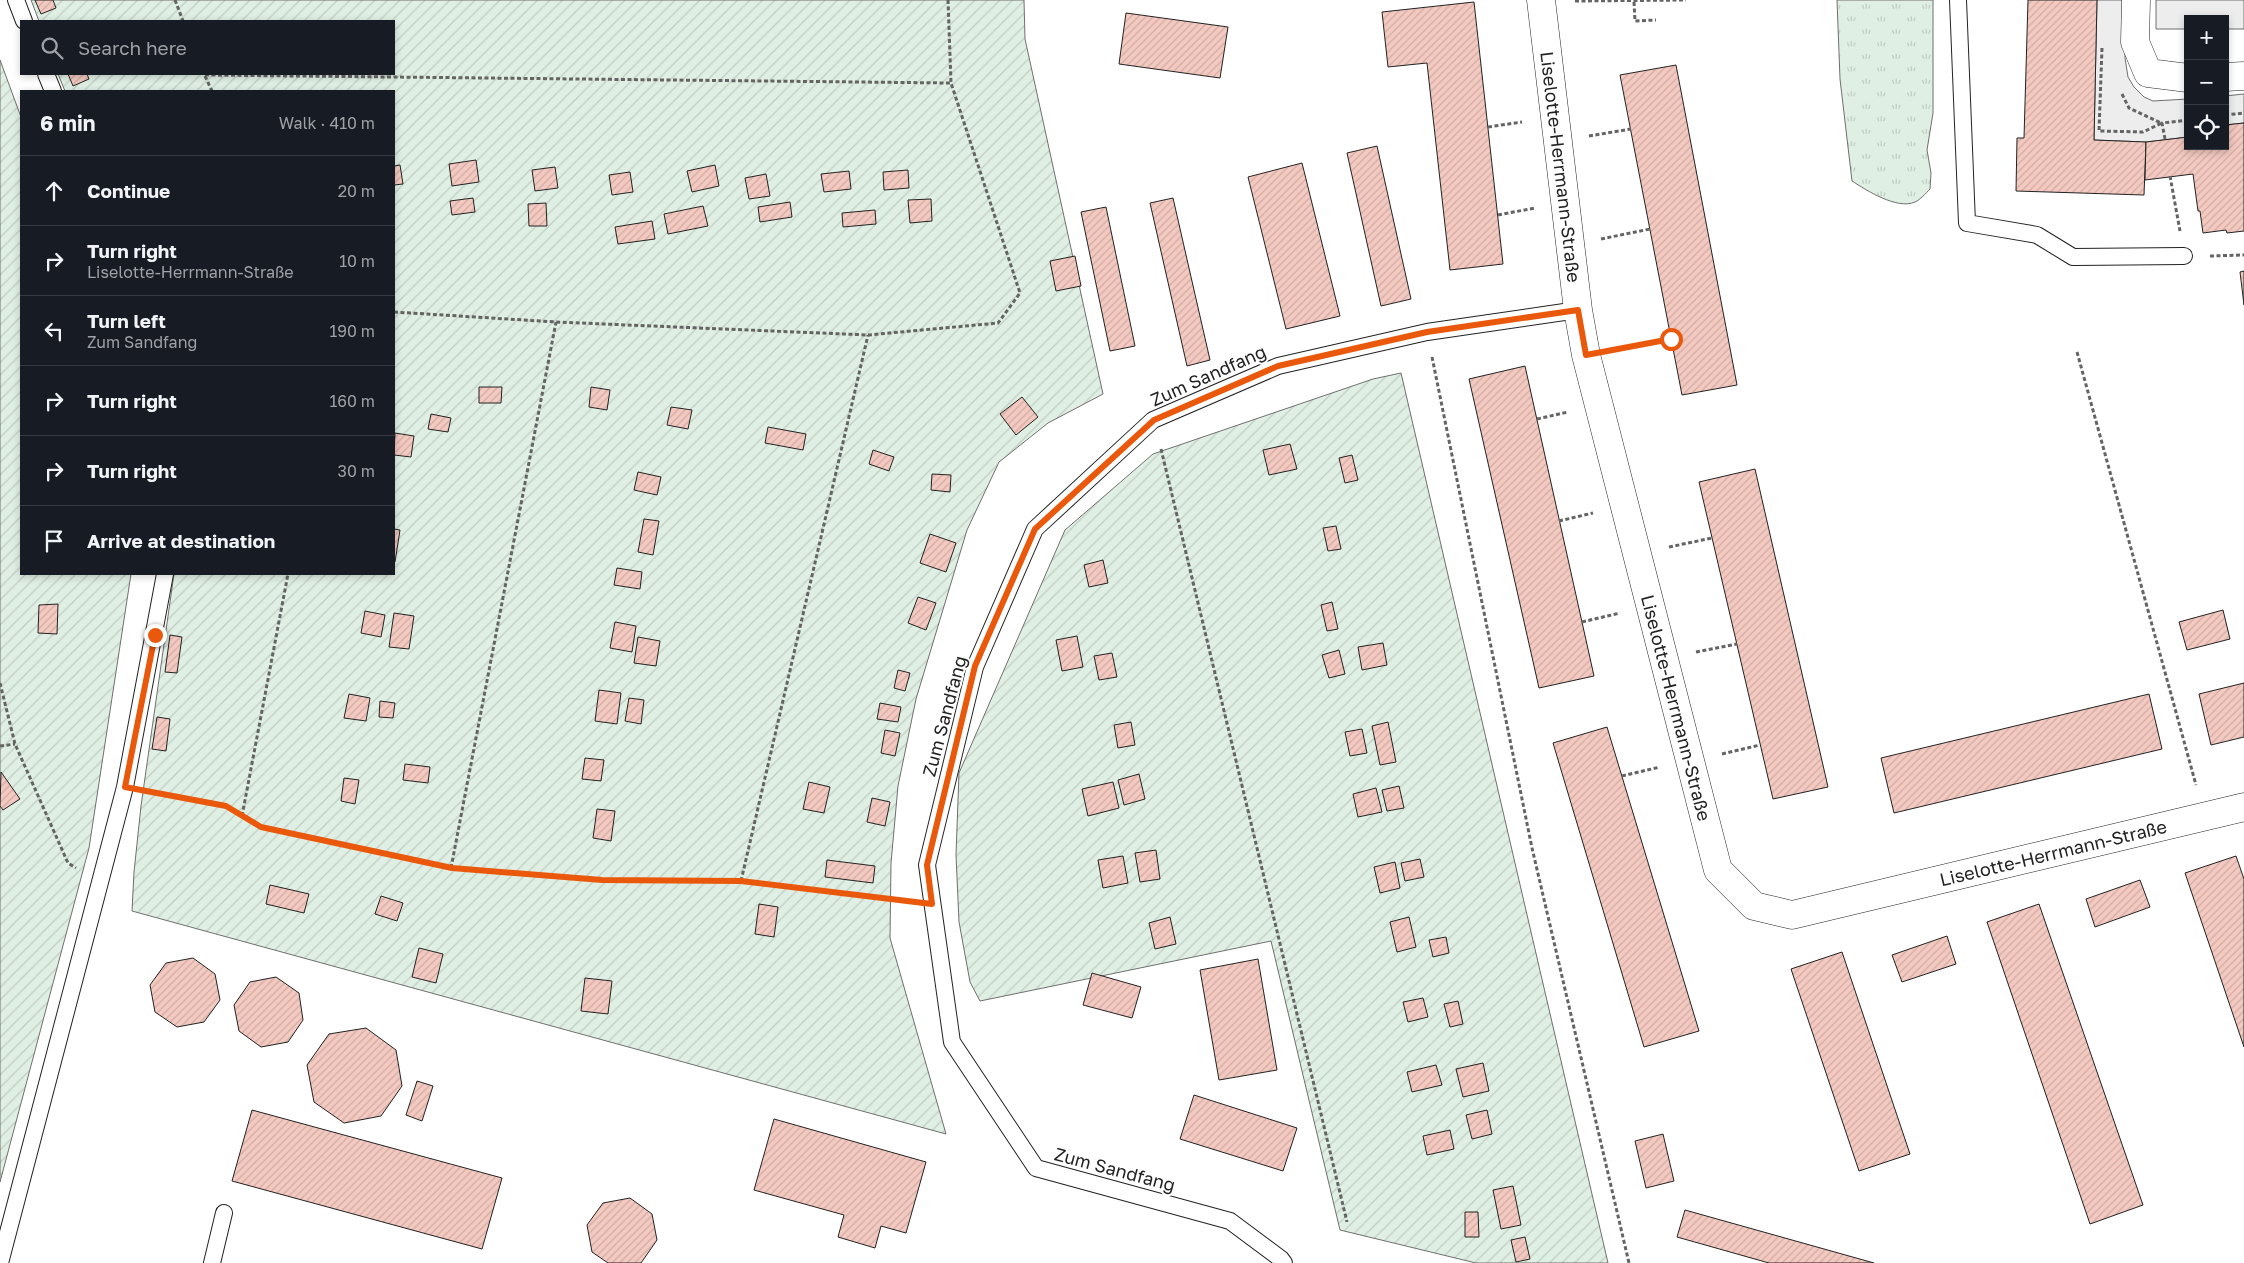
<!DOCTYPE html>
<meta charset="utf-8">
<style>
body{margin:0;font-family:"Golos Text",sans-serif;background:#20242c;color:#f1f3f6}
.controls{position:absolute;right:15px;top:15px;display:grid;overflow:hidden;border-radius:0px;box-shadow:0 2px 8px #0003}
.controls button{width:45px;height:45px;display:grid;place-items:center;padding:0;border:0;border-bottom:1px solid #363941;background:#171b24;color:#f1f3f6;font:25px sans-serif}
.stop{position:absolute;width:15px;height:15px;margin:-11px;border:4px solid #ea580c;border-radius:50%;background:#fff}
.stop.end{background:#ea580c;border-color:#fff;box-shadow:0 1px 5px #0008}
.list{margin:0;padding:0;list-style:none}
h2{display:flex;justify-content:space-between;align-items:center;height:65px;margin:0;padding:0 20px;font-size:21px}
h2 small{font-size:16px;font-weight:400;color:#9ea1a6}
.list li{display:grid;grid-template-columns:32px 1fr auto;gap:15px;align-items:center;box-sizing:border-box;height:70px;padding:0 20px;border-top:1px solid #363941}
.list b{display:block;font-size:19px;white-space:nowrap}
.list p{margin:0;font-size:16px;white-space:nowrap;color:#9ea1a6}
.list em{font-size:16px;font-style:normal;color:#9ea1a6}
.icon{flex:none;width:28px;height:28px;fill:none;stroke:currentColor;stroke-width:2;stroke-linecap:round;stroke-linejoin:round}
.map{position:relative;flex:none;width:2244px;height:1263px;overflow:hidden}
.search{position:absolute;background:#171b24;box-shadow:0 2px 8px #0003;left:20px;top:20px;width:375px;height:55px;display:flex;align-items:center;gap:12px;box-sizing:border-box;padding:0 18px;border-radius:0px;color:#9ea1a6;font-size:19px}
.panel{position:absolute;background:#171b24;box-shadow:0 2px 8px #0003;left:20px;top:90px;width:375px;height:485px;border-radius:0px}
.map>svg:first-child{display:block}
.park{fill:url(#park-tufts);stroke:#6f6f6f}
.garden{fill:url(#garden-furrows);stroke:#6f6f6f}
.parking{fill:#ededed;stroke:#6f6f6f}
.building{fill:url(#building-hatch);stroke:#222}
.lines{fill:none;stroke-linecap:round;stroke-linejoin:round}
.service-casing{stroke:#222;stroke-width:18}
.minor-casing{stroke:#222;stroke-width:29}
.path{stroke:#646464;stroke-width:3;stroke-dasharray:4 2.5;stroke-linecap:butt}
.service{stroke:#fff;stroke-width:16}
.minor{stroke:#fff;stroke-width:28}
.route{stroke:#ea580c;stroke-width:6}
.labels{text-anchor:middle;dominant-baseline:central;stroke-width:4;stroke-linejoin:round;paint-order:stroke}
.street-label{font-size:18px;fill:#222;stroke:#fff}
</style>
<div class="map">
<svg width="2244" height="1263" viewBox="0 0 2244 1263">
<defs>
<pattern id="park-tufts" width="24" height="20" patternUnits="userSpaceOnUse" patternTransform="scale(1.25)"><rect width="24" height="20" fill="#e0efe3"/><path d="M3 7l-1-3M5 7V3M7 7l1-3M15 17l-1-3M17 17v-4M19 17l1-3" fill="none" stroke="#c0cdc2"/></pattern>
<pattern id="garden-furrows" width="10" height="10" patternUnits="userSpaceOnUse" patternTransform="scale(1.25)"><rect width="10" height="10" fill="#e0efe3"/><path d="M-1 1l2-2M0 10L10 0M9 11l2-2" fill="none" stroke="#c0cdc2"/></pattern>
<pattern id="building-hatch" width="6" height="6" patternUnits="userSpaceOnUse" patternTransform="scale(1.25)"><rect width="6" height="6" fill="#f3c9c0"/><path d="M-1 1l2-2M0 6l6-6M5 7l2-2" fill="none" stroke="#d0aca5"/></pattern>
</defs>
<rect width="100%" height="100%" fill="#fff"/>
<path class="park" d="M 1837,0 L 1933,0 L 1933,113 L 1927,150 L 1931,173 L 1930,189 C 1926,193 1920,200 1915,202 C 1897,210 1866,190 1852,181 L 1840,79 Z"/>
<g class="garden">
<path d="M 31,0 L 1024,0 L 1025,39 L 1103,394 L 1048,423 L 999,462 L 967,530 L 916,699 L 898,786 L 891,863 L 890,938 L 946,1134 L 132,911 L 134,872 L 141,806 L 174,574 L 394,574 L 394,91 L 65,91 L 58,74 L 394,74 L 394,21 L 39,21 Z"/>
<path d="M 0,60 L 21,117 L 21,574 L 131,574 L 89,848 L 0,1182 Z"/>
<path d="M 1401,373 L 1608,1263 L 1476,1263 L 1340,1230 L 1271,941 L 980,1001 L 970,982 L 959,922 L 956,855 L 959,773 L 1065,530 L 1153,454 L 1373,379 Z"/>
</g>
<g class="parking">
<path d="M 2097,0 L 2126,0 L 2125,58 L 2128,77 L 2134,87 L 2144,97 L 2153,101 L 2188,99 L 2188,137 L 2146,142 L 2094,140 Z"/>
<path d="M 2156,0 L 2244,0 L 2244,29 L 2225,29 L 2225,19 L 2188,19 L 2188,29 L 2156,29 Z"/>
<path d="M 2244,94 L 2244,123 L 2225,125 L 2225,96 Z"/>
</g>
<g class="building">
<path d="M 35,0 L 53,0 L 56,8 L 41,14 Z"/>
<path d="M 2028,0 L 2097,0 L 2094,140 L 2146,142 L 2144,195 L 2016,191 L 2017,138 L 2024,138 Z"/>
<path d="M 1474,2 L 1503,264 L 1450,270 L 1427,63 L 1388,67 L 1382,12 Z"/>
<path d="M 1126,13 L 1228,27 L 1220,78 L 1119,64 Z"/>
<path d="M 1676,65 L 1737,385 L 1682,395 L 1620,75 Z"/>
<path d="M 68,74 L 87,74 L 89,79 L 73,86 Z"/>
<path d="M 2244,123 L 2244,231 L 2227,233 L 2226,230 L 2203,233 L 2200,211 L 2198,211 L 2193,174 L 2145,180 L 2146,142 L 2188,137 L 2188,146 L 2225,146 L 2225,125 Z"/>
<path d="M 1377,146 L 1411,299 L 1381,306 L 1347,153 Z"/>
<path d="M 476,160 L 479,182 L 452,186 L 449,164 Z"/>
<path d="M 1302,163 L 1340,316 L 1286,329 L 1248,177 Z"/>
<path d="M 400,165 L 403,184 L 394,185 L 394,166 Z"/>
<path d="M 715,165 L 719,186 L 692,192 L 687,171 Z"/>
<path d="M 555,167 L 558,188 L 535,191 L 532,170 Z"/>
<path d="M 908,170 L 909,188 L 884,190 L 883,172 Z"/>
<path d="M 849,171 L 851,189 L 824,192 L 821,174 Z"/>
<path d="M 630,172 L 633,192 L 612,195 L 609,175 Z"/>
<path d="M 766,174 L 770,196 L 749,199 L 745,178 Z"/>
<path d="M 473,198 L 475,212 L 452,215 L 450,201 Z"/>
<path d="M 1173,198 L 1210,360 L 1187,366 L 1150,203 Z"/>
<path d="M 931,199 L 932,221 L 910,223 L 908,200 Z"/>
<path d="M 790,202 L 792,217 L 760,222 L 758,207 Z"/>
<path d="M 546,203 L 547,226 L 529,226 L 528,204 Z"/>
<path d="M 703,206 L 708,226 L 668,234 L 664,214 Z"/>
<path d="M 1106,207 L 1135,346 L 1110,351 L 1081,212 Z"/>
<path d="M 875,210 L 876,224 L 843,227 L 842,213 Z"/>
<path d="M 652,221 L 655,239 L 618,244 L 615,227 Z"/>
<path d="M 1075,256 L 1081,286 L 1056,291 L 1050,261 Z"/>
<path d="M 2244,271 L 2244,305 L 2240,272 Z"/>
<path d="M 1525,366 L 1594,676 L 1539,688 L 1469,379 Z"/>
<path d="M 479,387 L 502,387 L 501,403 L 479,403 Z"/>
<path d="M 591,387 L 610,390 L 607,410 L 589,407 Z"/>
<path d="M 1022,397 L 1038,417 L 1016,435 L 1000,414 Z"/>
<path d="M 671,407 L 692,410 L 688,429 L 667,425 Z"/>
<path d="M 431,414 L 451,418 L 448,432 L 428,429 Z"/>
<path d="M 768,427 L 806,434 L 803,450 L 765,443 Z"/>
<path d="M 395,433 L 414,436 L 411,457 L 394,455 Z"/>
<path d="M 1290,444 L 1297,469 L 1269,475 L 1263,450 Z"/>
<path d="M 873,450 L 894,457 L 889,471 L 869,464 Z"/>
<path d="M 1352,455 L 1358,480 L 1345,483 L 1339,458 Z"/>
<path d="M 1755,469 L 1828,787 L 1773,799 L 1699,482 Z"/>
<path d="M 638,472 L 661,477 L 657,495 L 634,490 Z"/>
<path d="M 932,474 L 951,475 L 950,492 L 931,490 Z"/>
<path d="M 644,519 L 659,521 L 653,555 L 638,552 Z"/>
<path d="M 1336,526 L 1341,549 L 1328,551 L 1323,528 Z"/>
<path d="M 394,529 L 400,530 L 395,562 L 394,562 Z"/>
<path d="M 930,534 L 956,543 L 946,572 L 920,563 Z"/>
<path d="M 1103,560 L 1108,583 L 1089,587 L 1084,565 Z"/>
<path d="M 617,568 L 642,572 L 640,589 L 614,585 Z"/>
<path d="M 918,597 L 936,603 L 926,630 L 908,623 Z"/>
<path d="M 1332,602 L 1338,629 L 1327,631 L 1321,605 Z"/>
<path d="M 58,604 L 57,634 L 38,633 L 39,605 Z"/>
<path d="M 2223,610 L 2230,639 L 2187,650 L 2179,622 Z"/>
<path d="M 365,611 L 385,615 L 381,637 L 361,633 Z"/>
<path d="M 394,613 L 414,616 L 409,649 L 389,647 Z"/>
<path d="M 615,622 L 636,626 L 632,652 L 610,648 Z"/>
<path d="M 170,635 L 182,637 L 177,673 L 165,672 Z"/>
<path d="M 1077,636 L 1083,667 L 1062,671 L 1056,640 Z"/>
<path d="M 638,637 L 660,641 L 656,666 L 634,663 Z"/>
<path d="M 1383,643 L 1387,665 L 1362,670 L 1358,647 Z"/>
<path d="M 1339,650 L 1345,674 L 1329,678 L 1322,655 Z"/>
<path d="M 1112,653 L 1117,677 L 1099,680 L 1094,656 Z"/>
<path d="M 898,670 L 910,673 L 905,691 L 894,688 Z"/>
<path d="M 2244,683 L 2244,737 L 2211,745 L 2199,694 Z"/>
<path d="M 599,690 L 621,693 L 617,724 L 595,721 Z"/>
<path d="M 349,694 L 370,698 L 366,721 L 344,718 Z"/>
<path d="M 2149,694 L 2162,749 L 1894,813 L 1881,758 Z"/>
<path d="M 629,698 L 644,700 L 641,724 L 625,721 Z"/>
<path d="M 380,701 L 395,703 L 393,718 L 379,717 Z"/>
<path d="M 880,703 L 901,707 L 898,722 L 877,719 Z"/>
<path d="M 157,717 L 170,719 L 166,751 L 152,749 Z"/>
<path d="M 1131,722 L 1135,745 L 1118,748 L 1114,725 Z"/>
<path d="M 1388,722 L 1396,762 L 1380,765 L 1372,726 Z"/>
<path d="M 1607,727 L 1699,1031 L 1644,1047 L 1553,743 Z"/>
<path d="M 1362,729 L 1367,753 L 1350,756 L 1345,732 Z"/>
<path d="M 885,730 L 900,733 L 895,756 L 881,753 Z"/>
<path d="M 585,758 L 604,760 L 601,781 L 582,779 Z"/>
<path d="M 405,764 L 430,767 L 428,783 L 403,780 Z"/>
<path d="M 1,772 L 20,799 L 3,810 L 0,806 Z"/>
<path d="M 1139,774 L 1145,799 L 1124,805 L 1118,780 Z"/>
<path d="M 344,778 L 359,780 L 355,804 L 341,801 Z"/>
<path d="M 809,782 L 830,787 L 824,813 L 803,809 Z"/>
<path d="M 1113,782 L 1119,808 L 1088,816 L 1082,789 Z"/>
<path d="M 1399,786 L 1404,808 L 1387,811 L 1382,790 Z"/>
<path d="M 1376,788 L 1382,812 L 1358,817 L 1353,794 Z"/>
<path d="M 872,798 L 890,802 L 885,826 L 867,822 Z"/>
<path d="M 597,809 L 615,811 L 611,841 L 593,838 Z"/>
<path d="M 1156,850 L 1160,879 L 1140,882 L 1135,853 Z"/>
<path d="M 1123,856 L 1128,883 L 1103,888 L 1098,860 Z"/>
<path d="M 2236,856 L 2244,879 L 2244,1047 L 2185,873 Z"/>
<path d="M 1420,859 L 1424,877 L 1405,881 L 1401,863 Z"/>
<path d="M 827,860 L 875,866 L 873,883 L 825,877 Z"/>
<path d="M 1395,862 L 1400,888 L 1380,893 L 1374,867 Z"/>
<path d="M 2140,880 L 2150,907 L 2095,927 L 2086,899 Z"/>
<path d="M 270,885 L 309,894 L 304,913 L 266,904 Z"/>
<path d="M 381,896 L 403,903 L 397,921 L 375,914 Z"/>
<path d="M 759,904 L 778,907 L 774,937 L 755,934 Z"/>
<path d="M 2039,904 L 2143,1205 L 2090,1224 L 1987,922 Z"/>
<path d="M 1170,917 L 1176,944 L 1155,949 L 1149,923 Z"/>
<path d="M 1409,917 L 1416,947 L 1397,952 L 1390,922 Z"/>
<path d="M 1947,936 L 1956,964 L 1902,982 L 1892,955 Z"/>
<path d="M 1446,937 L 1449,953 L 1433,957 L 1429,940 Z"/>
<path d="M 419,948 L 443,954 L 436,983 L 412,977 Z"/>
<path d="M 1842,952 L 1910,1154 L 1859,1171 L 1791,969 Z"/>
<path d="M 193,958 L 215,974 L 220,1000 L 204,1022 L 177,1027 L 155,1012 L 150,985 L 166,963 Z"/>
<path d="M 1258,959 L 1277,1070 L 1219,1080 L 1200,970 Z"/>
<path d="M 1092,973 L 1141,987 L 1132,1018 L 1083,1005 Z"/>
<path d="M 276,977 L 299,993 L 303,1020 L 288,1042 L 261,1047 L 239,1031 L 234,1005 L 250,982 Z"/>
<path d="M 585,978 L 612,981 L 608,1014 L 581,1011 Z"/>
<path d="M 1423,998 L 1428,1017 L 1408,1022 L 1403,1002 Z"/>
<path d="M 1458,1001 L 1463,1024 L 1450,1027 L 1444,1004 Z"/>
<path d="M 366,1028 L 396,1050 L 402,1086 L 381,1116 L 344,1123 L 314,1102 L 307,1065 L 329,1034 Z"/>
<path d="M 1483,1063 L 1489,1091 L 1463,1097 L 1456,1069 Z"/>
<path d="M 1436,1065 L 1442,1085 L 1412,1092 L 1407,1072 Z"/>
<path d="M 417,1081 L 433,1086 L 422,1121 L 406,1115 Z"/>
<path d="M 1194,1095 L 1297,1128 L 1283,1171 L 1180,1139 Z"/>
<path d="M 252,1110 L 502,1178 L 482,1249 L 232,1181 Z"/>
<path d="M 1487,1110 L 1492,1134 L 1472,1139 L 1466,1115 Z"/>
<path d="M 774,1119 L 926,1162 L 906,1233 L 881,1226 L 875,1248 L 838,1237 L 844,1215 L 754,1190 Z"/>
<path d="M 1450,1130 L 1454,1149 L 1427,1155 L 1423,1136 Z"/>
<path d="M 1663,1134 L 1674,1181 L 1646,1188 L 1635,1141 Z"/>
<path d="M 1513,1186 L 1521,1225 L 1501,1229 L 1493,1190 Z"/>
<path d="M 630,1198 L 652,1214 L 657,1240 L 641,1263 L 608,1263 L 592,1252 L 587,1225 L 603,1203 Z"/>
<path d="M 1685,1210 L 1874,1263 L 1769,1263 L 1677,1237 Z"/>
<path d="M 1465,1212 L 1478,1212 L 1479,1237 L 1465,1237 Z"/>
<path d="M 1525,1237 L 1530,1259 L 1516,1262 L 1511,1240 Z"/>
</g>
<g class="lines">
<g class="service-casing">
<g id="service">
<path d="M 16,0 L 24,21"/>
<path d="M 1958,0 L 1967,223 L 2037,235 L 2073,257 L 2184,256"/>
<path d="M 46,74 L 53,91"/>
<path d="M 0,1263 L 125,787 L 165,574"/>
<path d="M 212,1263 L 224,1213"/>
<path d="M 1284,1263 L 1281,1259 L 1230,1221 L 1036,1168 L 952,1042 L 927,865 L 975,667 L 1035,529 L 1153,420 L 1278,366 L 1427,332 L 1578,310"/>
</g>
</g>
<g class="minor-casing">
<g id="minor">
<path id="s1" d="M 1541,0 L 1578,310 L 1586,355 L 1718,870 L 1754,906 L 1792,915 L 2244,807"/>
<path d="M 2136,0 L 2135,42 L 2148,73 L 2188,78"/>
<path d="M 2225,77 L 2244,76"/>
</g>
</g>
<g class="path">
<path d="M 175,0 L 183,21"/>
<path d="M 1575,1 L 1686,0"/>
<path d="M 1634,2 L 1635,21 L 1656,20"/>
<path d="M 2102,48 L 2099,131 L 2143,132 L 2162,123"/>
<path d="M 205,75 L 951,83"/>
<path d="M 205,76 L 212,91"/>
<path d="M 2122,94 L 2129,108 L 2161,123"/>
<path d="M 2225,115 L 2244,113"/>
<path d="M 1488,127 L 1522,122"/>
<path d="M 1589,136 L 1631,129"/>
<path d="M 2165,139 L 2162,123 L 2188,120"/>
<path d="M 2170,176 L 2180,231"/>
<path d="M 1498,215 L 1535,208"/>
<path d="M 1601,239 L 1650,229"/>
<path d="M 2210,256 L 2244,255"/>
<path d="M 394,312 L 556,322 L 868,335 L 998,323 L 1020,293 L 951,83 L 948,0"/>
<path d="M 1617,349 L 1671,339"/>
<path d="M 2077,352 L 2196,785"/>
<path d="M 1432,357 L 1532,848 L 1629,1263"/>
<path d="M 1537,419 L 1568,412"/>
<path d="M 1161,449 L 1347,1222"/>
<path d="M 1559,521 L 1593,513"/>
<path d="M 1669,547 L 1712,538"/>
<path d="M 1582,622 L 1620,613"/>
<path d="M 1696,652 L 1737,644"/>
<path d="M 0,683 L 15,744 L 68,863 L 76,868"/>
<path d="M 0,746 L 15,744"/>
<path d="M 1722,754 L 1760,745"/>
<path d="M 1622,776 L 1660,767"/>
<path d="M 150,792 L 226,806 L 261,827 L 451,868 L 602,880 L 741,881 L 906,901"/>
<path d="M 242,816 L 288,574"/>
<path d="M 451,868 L 556,322"/>
<path d="M 741,881 L 868,335"/>
</g>
<use href="#service" class="service"/>
<use href="#minor" class="minor"/>
</g>
<g class="lines">
<path class="route" d="M 155,635 L 125,787 L 226,806 L 261,827 L 452,868 L 602,880 L 741,881 L 932,904 L 927,865 L 975,666 L 1035,529 L 1154,420 L 1278,366 L 1427,332 L 1578,310 L 1586,355 L 1671,339"/>
</g>
<g class="labels">
<g class="street-label">
<text stroke="none"><textPath href="#s1" startOffset="168">Liselotte-Herrmann-Straße</textPath></text>
<text transform="translate(1208 375) rotate(-24)">Zum Sandfang</text>
<text stroke="none"><textPath href="#s1" startOffset="722">Liselotte-Herrmann-Straße</textPath></text>
<text transform="translate(944 716) rotate(-75)">Zum Sandfang</text>
<text stroke="none"><textPath href="#s1" startOffset="1248">Liselotte-Herrmann-Straße</textPath></text>
<text transform="translate(1115 1169) rotate(15)">Zum Sandfang</text>
</g>
</g>
</svg>
<div class="controls">
<button>+</button>
<button>−</button>
<button><svg class="icon" aria-label="locate" viewBox="0 0 24 24"><circle cx="12" cy="12" r="6"/><path d="M12 2v4M12 18v4M2 12h4M18 12h4"/></svg></button>
</div>
<div class="stop" style="left:1671px;top:339px"></div>
<div class="stop end" style="left:155px;top:635px"></div>
<div class="search"><svg class="icon" aria-label="search" viewBox="0 0 24 24"><circle cx="10" cy="10" r="6"/><path d="M15 15l6 6"/></svg>Search here</div>
<section class="panel">
<h2>6 min<small>Walk · 410 m</small></h2>
<ul class="list">
<li><svg class="icon" aria-label="ahead" viewBox="0 0 24 24"><path d="M12 20V5M6 11l6-6 6 6"/></svg><div><b>Continue</b></div><em>20 m</em></li>
<li><svg class="icon" aria-label="right" viewBox="0 0 24 24"><path d="M7 20v-9h11M14 6l5 5-5 5"/></svg><div><b>Turn right</b><p>Liselotte-Herrmann-Straße</p></div><em>10 m</em></li>
<li><svg class="icon" aria-label="left" viewBox="0 0 24 24"><path d="M17 20v-9H6M10 6l-5 5 5 5"/></svg><div><b>Turn left</b><p>Zum Sandfang</p></div><em>190 m</em></li>
<li><svg class="icon" aria-label="right" viewBox="0 0 24 24"><path d="M7 20v-9h11M14 6l5 5-5 5"/></svg><div><b>Turn right</b></div><em>160 m</em></li>
<li><svg class="icon" aria-label="right" viewBox="0 0 24 24"><path d="M7 20v-9h11M14 6l5 5-5 5"/></svg><div><b>Turn right</b></div><em>30 m</em></li>
<li><svg class="icon" aria-label="arrive" viewBox="0 0 24 24"><path d="M6 21V4h12l-3 4 3 4H6"/></svg><div><b>Arrive at destination</b></div></li>
</ul>
</section>
</div>
